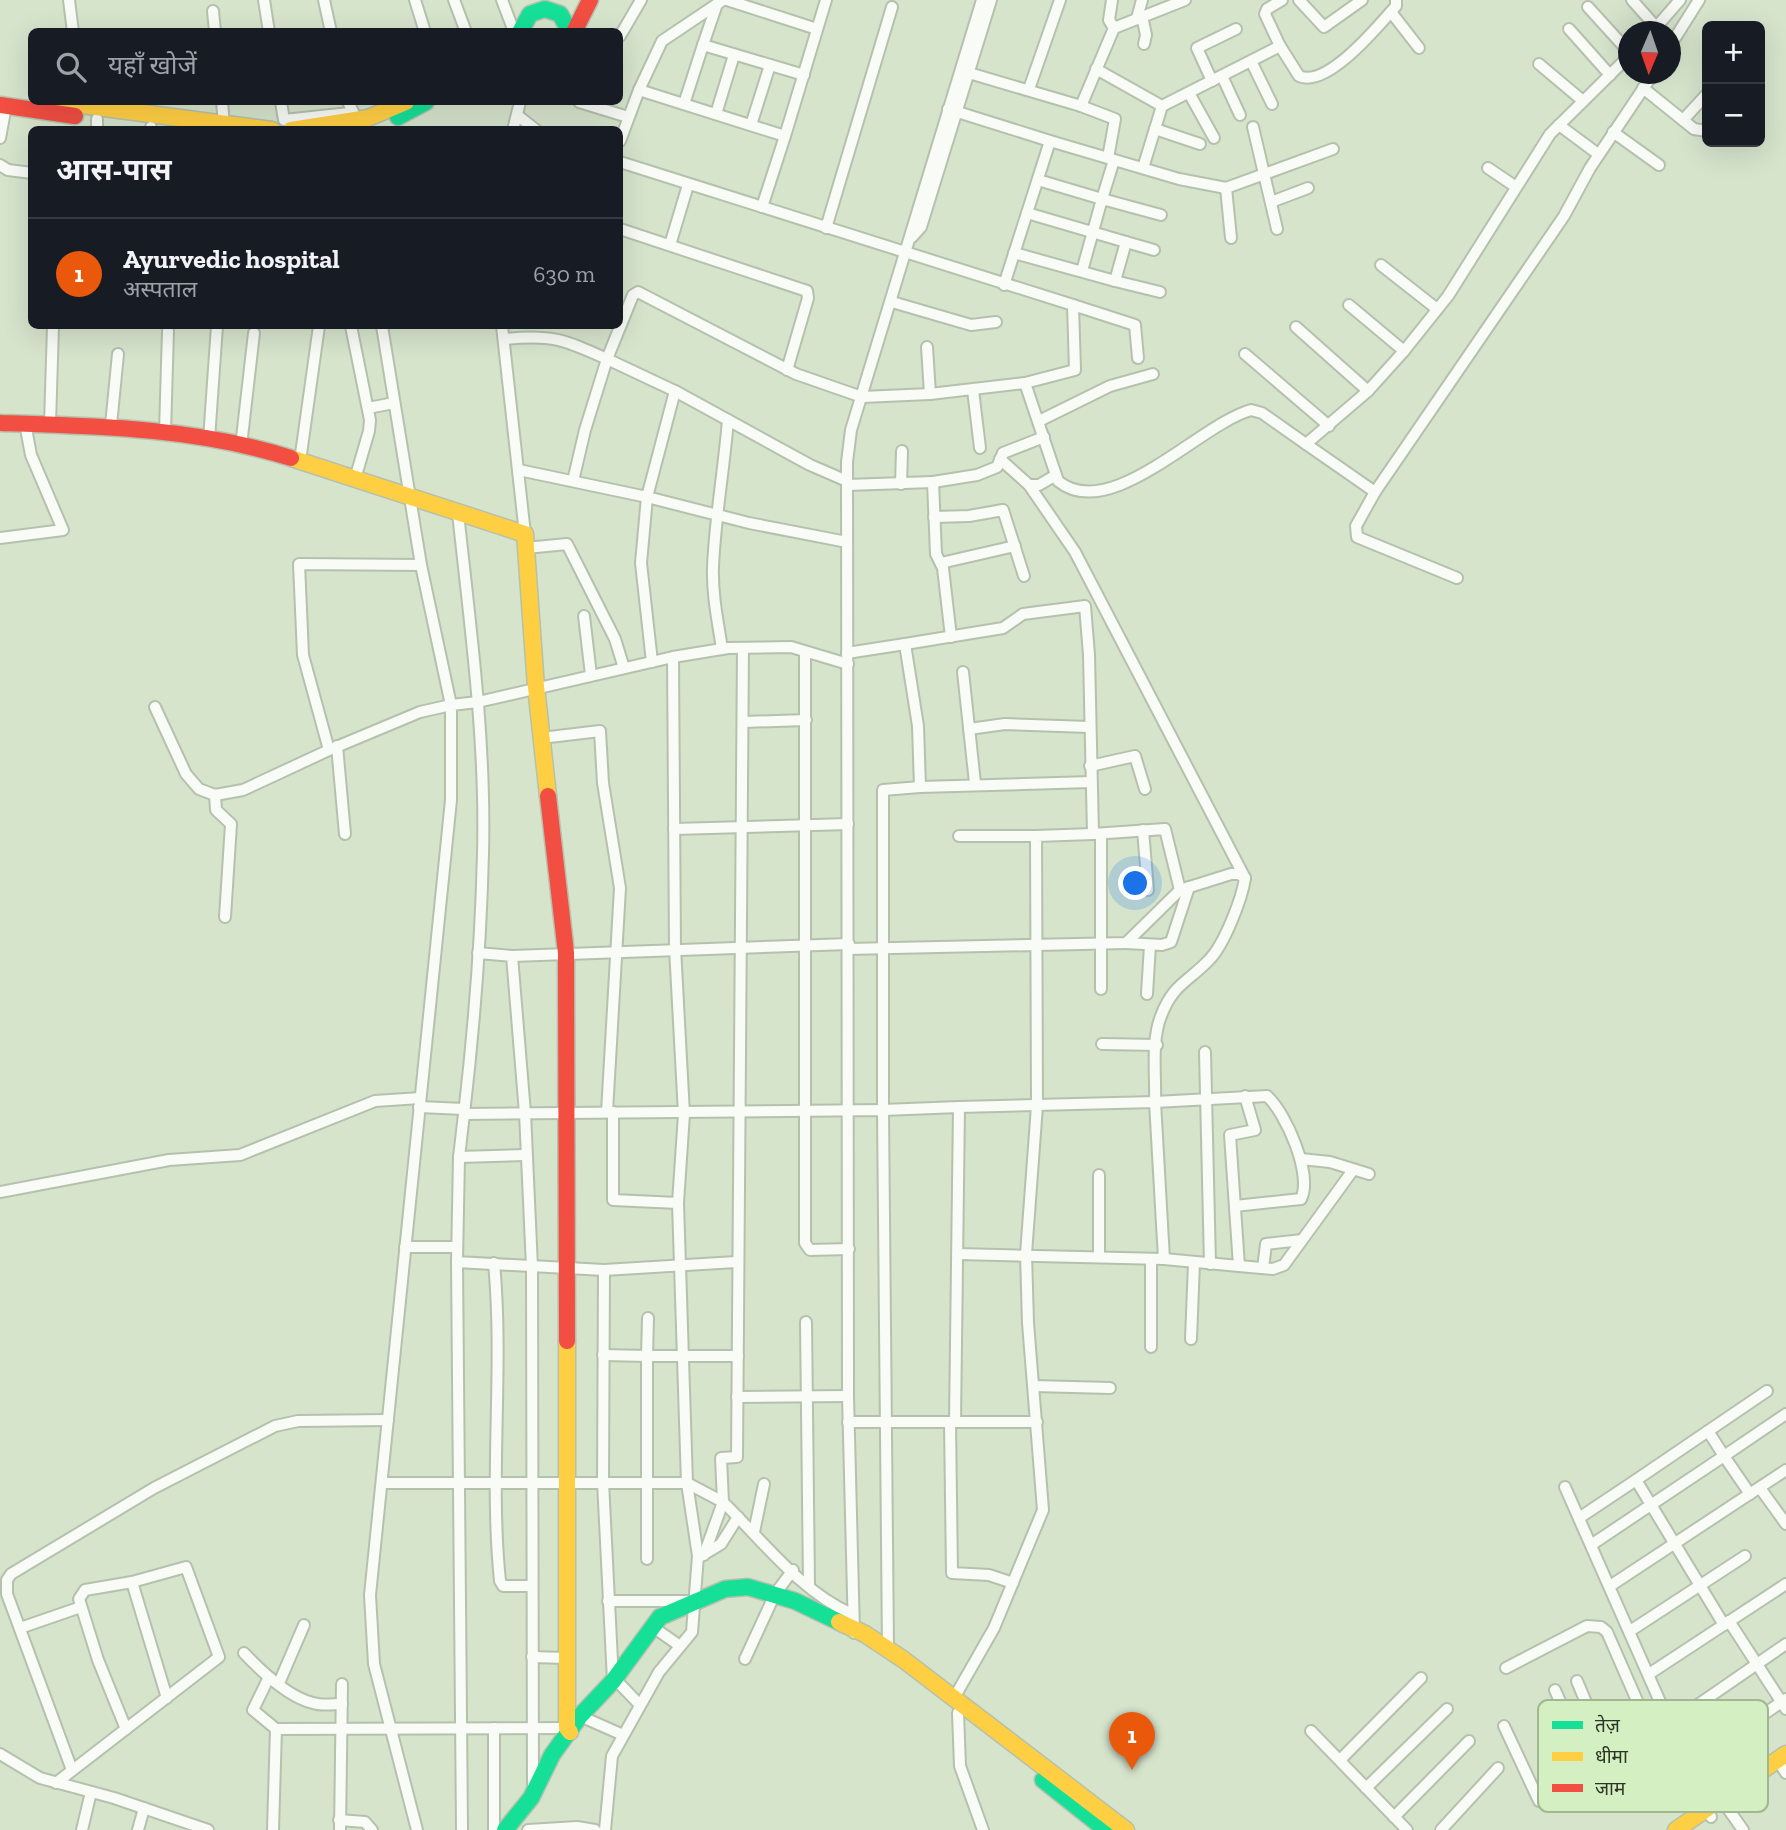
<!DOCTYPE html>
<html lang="hi">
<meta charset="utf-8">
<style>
body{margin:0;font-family:"Zilla Slab","Noto Sans Devanagari",serif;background:#20242c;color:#f1f3f6}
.controls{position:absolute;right:21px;top:21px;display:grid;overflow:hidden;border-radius:10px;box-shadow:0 7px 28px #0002}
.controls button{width:63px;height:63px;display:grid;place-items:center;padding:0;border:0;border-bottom:2px solid #363941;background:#171b24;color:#f1f3f6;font:35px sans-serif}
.compass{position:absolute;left:1618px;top:21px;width:63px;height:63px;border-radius:50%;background:#171b24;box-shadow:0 7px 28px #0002;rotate:182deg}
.you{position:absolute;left:1136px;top:884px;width:24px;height:24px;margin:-18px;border:5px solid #fff;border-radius:50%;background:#1a73e8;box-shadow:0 0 0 10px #1a73e833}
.badge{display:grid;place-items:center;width:46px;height:46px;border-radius:50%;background:#ea580c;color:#fff;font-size:23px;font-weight:700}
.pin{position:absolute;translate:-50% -58px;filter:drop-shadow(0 2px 4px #0008)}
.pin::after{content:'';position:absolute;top:37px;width:24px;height:21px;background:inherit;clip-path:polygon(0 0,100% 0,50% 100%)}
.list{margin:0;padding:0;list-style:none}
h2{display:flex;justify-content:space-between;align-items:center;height:91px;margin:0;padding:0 28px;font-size:30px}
h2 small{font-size:23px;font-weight:400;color:#9ea1a6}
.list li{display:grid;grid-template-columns:46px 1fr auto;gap:21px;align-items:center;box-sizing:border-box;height:112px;padding:0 28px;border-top:2px solid #363941}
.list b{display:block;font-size:26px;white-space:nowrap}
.list p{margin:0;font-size:23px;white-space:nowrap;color:#9ea1a6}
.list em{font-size:23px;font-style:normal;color:#9ea1a6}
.icon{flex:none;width:38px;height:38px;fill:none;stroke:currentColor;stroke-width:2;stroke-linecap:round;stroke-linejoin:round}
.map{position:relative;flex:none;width:1786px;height:1830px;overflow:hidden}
.search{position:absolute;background:#171b24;box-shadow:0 7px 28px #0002;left:28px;top:28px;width:595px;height:77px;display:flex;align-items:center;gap:18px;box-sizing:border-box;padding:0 24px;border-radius:10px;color:#9ea1a6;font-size:26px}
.panel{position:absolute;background:#171b24;box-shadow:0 7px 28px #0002;left:28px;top:126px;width:595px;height:203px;border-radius:10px}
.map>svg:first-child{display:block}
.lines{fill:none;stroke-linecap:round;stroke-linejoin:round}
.street-casing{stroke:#b5c1ad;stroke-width:14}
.fast-casing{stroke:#b5c1ad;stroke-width:19}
.slow-casing{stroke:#b5c1ad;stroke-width:19}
.jam-casing{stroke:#b5c1ad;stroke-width:19}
.street{stroke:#f9fbf7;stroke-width:10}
.fast{stroke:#16e098;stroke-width:16}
.slow{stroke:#ffcf43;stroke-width:16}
.jam{stroke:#f24e42;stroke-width:16}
.key{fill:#d4efc1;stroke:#a1b792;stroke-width:2}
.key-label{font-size:19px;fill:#2b3523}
</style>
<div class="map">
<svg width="1786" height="1830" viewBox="0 0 1786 1830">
<rect width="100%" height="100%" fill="#d6e4cc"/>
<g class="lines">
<g class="street-casing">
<g id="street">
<path d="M 69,0 L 73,32"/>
<path d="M 264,0 L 269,32"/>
<path d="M 324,0 L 331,32"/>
<path d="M 415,0 L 425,32"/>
<path d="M 454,0 L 466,32"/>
<path d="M 502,0 L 513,29"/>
<path d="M 727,0 L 817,29"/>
<path d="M 1112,0 L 1109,20 L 1114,28"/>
<path d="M 1299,0 L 1324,27 L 1362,0"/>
<path d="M 1632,0 L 1656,27"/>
<path d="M 717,4 L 703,45 L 804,75"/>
<path d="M 1588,7 L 1628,51"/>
<path d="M 213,11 L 215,32"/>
<path d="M 1391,12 L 1419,48"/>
<path d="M 1142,16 L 1146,35 L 1144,44"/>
<path d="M 1137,18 L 1142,0"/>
<path d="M 1569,29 L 1610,75"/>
<path d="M 1652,32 L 1680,0"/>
<path d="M 620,36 L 641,0"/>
<path d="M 1280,46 L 1265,14 L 1267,9 L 1282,0"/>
<path d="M 1670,46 L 1699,0"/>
<path d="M 1251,61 L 1272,104"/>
<path d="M 1539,64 L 1583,101"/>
<path d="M 1096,69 L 1162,106 L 1143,168"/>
<path d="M 969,73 L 1081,106 L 1114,28 L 1185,0"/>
<path d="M 1222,76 L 1240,115"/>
<path d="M 1212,81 L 1197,48 L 1236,29"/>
<path d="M 1643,88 L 1694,129 L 1707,131"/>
<path d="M 1029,89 L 1060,0"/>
<path d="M 639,90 L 662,41 L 723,0"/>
<path d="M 1189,93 L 1214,138"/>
<path d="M 222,102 L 224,125"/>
<path d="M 281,102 L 284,120 L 349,113"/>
<path d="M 348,102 L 362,129"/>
<path d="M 579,102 L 628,117"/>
<path d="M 684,104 L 703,45"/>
<path d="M 1081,106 L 1115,119 L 1108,158"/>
<path d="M 1162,106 L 1280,46 L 1299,76 C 1327,89 1379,25 1396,6 L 1396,0"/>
<path d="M 948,109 L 1050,141 L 1004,285"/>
<path d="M 716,114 L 734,55"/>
<path d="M 517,115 L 536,130"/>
<path d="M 1683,120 L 1707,94"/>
<path d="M 751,125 L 770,65"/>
<path d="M 1559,125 L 1598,154"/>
<path d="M 1253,127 L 1277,229"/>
<path d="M 1155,129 L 1200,144"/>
<path d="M 97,130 L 97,119"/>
<path d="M 151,130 L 151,127"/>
<path d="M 513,130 L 520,102"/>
<path d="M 1613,132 L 1659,165"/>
<path d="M 785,136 L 826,0"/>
<path d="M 0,138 L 6,106"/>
<path d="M 620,141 L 639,90 L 785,136 L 762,207"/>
<path d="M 1050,141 L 1179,179 L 1226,188 L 1333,149"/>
<path d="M 1114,160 L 1102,199 L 1161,215"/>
<path d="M 620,162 L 1073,305"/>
<path d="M 0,165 L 8,170 L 32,173"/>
<path d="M 1488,168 L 1516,187"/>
<path d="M 1038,180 L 1102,199 L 1082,271"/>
<path d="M 1226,188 L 1231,238"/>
<path d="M 1271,202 L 1308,188"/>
<path d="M 826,228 L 892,7"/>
<path d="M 620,229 L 807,291 L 808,298 L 787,370"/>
<path d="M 912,237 L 921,227 L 991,0"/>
<path d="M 1126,242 L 1154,250"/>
<path d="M 670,245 L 688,185"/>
<path d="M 1014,253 L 1115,281 L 1126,242 L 1027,213"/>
<path d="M 1381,265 L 1437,309"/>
<path d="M 1115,281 L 1160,292"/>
<path d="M 892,302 L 971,325 L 996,322"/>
<path d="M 1349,305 L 1404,351"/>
<path d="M 351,326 L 370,420 L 369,431 L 355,479"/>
<path d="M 502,326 L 525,534"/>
<path d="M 1296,327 L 1368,391"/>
<path d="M 505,339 C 552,334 565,340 607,359 L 633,295 L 638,292 L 796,374 L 862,397 L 930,394 L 1025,383 L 1058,481 C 1110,524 1200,424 1251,410 L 1262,413 L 1306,444 L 1368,391 L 1404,351 L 1448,296 L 1550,134 L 1628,57"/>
<path d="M 927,347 L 930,394"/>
<path d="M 1245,354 L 1329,426"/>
<path d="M 1025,383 L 1075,370 L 1073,305 L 1135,325 L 1138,358"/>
<path d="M 973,390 L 980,448"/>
<path d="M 368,408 L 394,403"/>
<path d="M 1039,421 L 1110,386 L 1153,374"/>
<path d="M 50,424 L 53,326"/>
<path d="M 111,425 L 118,354"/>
<path d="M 165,432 L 168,331"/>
<path d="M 209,439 L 217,326"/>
<path d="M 1306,444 L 1375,492 L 1564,216 L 1590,168 L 1653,74"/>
<path d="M 241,446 L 254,333"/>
<path d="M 1000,459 L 1029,485 L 1039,485 L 1056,475"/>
<path d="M 300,461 L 319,326"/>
<path d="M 519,470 L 647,497 L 675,391 L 810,465 L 847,481"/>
<path d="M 573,481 L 585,430 L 607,359 L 675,391"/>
<path d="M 933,482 L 977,475 L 997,467 L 1003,453 L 1044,437"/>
<path d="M 901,484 L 902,451"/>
<path d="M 847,485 L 933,482 L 936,554 L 943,568 L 951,637"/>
<path d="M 1029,485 L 1075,552 L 1245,878"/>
<path d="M 1375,492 L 1356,526 L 1357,537 L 1457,578"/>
<path d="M 458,513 C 470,625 486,739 483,853 C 481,940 474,1028 464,1114 L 883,1110 L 888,1649"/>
<path d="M 934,517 L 969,516 L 1003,510 L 1024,576"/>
<path d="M 0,538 L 63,530 L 31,455 L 25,423"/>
<path d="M 526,548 L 567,544 L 615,639 L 624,668"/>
<path d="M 941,563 L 1015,546"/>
<path d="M 584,616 L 591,675"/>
<path d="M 722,649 C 718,622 712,595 713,567 C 715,518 724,469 728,420"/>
<path d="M 805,652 L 805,1243 L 810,1250 L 849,1249"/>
<path d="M 847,653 L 905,644 L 918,726 L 920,787 L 883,790 L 883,1110 L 959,1107 L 955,1422"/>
<path d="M 652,662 L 641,563 L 647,497 L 749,523 L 847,542"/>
<path d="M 963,672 L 975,783"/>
<path d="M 155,707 L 186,774 L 199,789 L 215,795 L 243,790 L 329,750 L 420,712 L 451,705 L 421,565 L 382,326"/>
<path d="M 743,722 L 806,720"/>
<path d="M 969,729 L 1005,724 L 1089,727"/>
<path d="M 541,738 L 600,731 L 603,783 L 620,888 L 607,1112"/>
<path d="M 337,746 L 345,834"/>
<path d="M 329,750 L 303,655 L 299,564 L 421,565"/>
<path d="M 1090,766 L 1135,756 L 1145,789"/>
<path d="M 920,787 L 1091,782"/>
<path d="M 215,795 L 216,810 L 231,824 L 225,917"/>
<path d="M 674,829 L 848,824"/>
<path d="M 1143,830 L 1148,890"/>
<path d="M 959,836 L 1036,836"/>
<path d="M 1180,890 L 1231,874 L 1239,874 L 1245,878 C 1242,899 1224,945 1209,960 C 1188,982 1173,984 1161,1016 C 1151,1041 1156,1075 1155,1102 L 1267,1096 C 1286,1113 1313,1175 1301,1199 L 1235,1206"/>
<path d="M 1126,943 L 1162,945 L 1171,942 L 1189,887"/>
<path d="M 848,949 L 1126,943 L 1180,890 L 1165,829 L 1093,834 L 1089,655 L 1085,606 L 1023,614 L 1003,628 L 905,644"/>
<path d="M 478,953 L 512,956 L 525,1113 L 532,1267 L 533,1790"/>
<path d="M 512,956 L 849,944"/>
<path d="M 1101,989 L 1101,834"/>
<path d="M 1147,994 L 1150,945"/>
<path d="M 1102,1044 L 1157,1045"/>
<path d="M 1205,1052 L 1210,1264"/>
<path d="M 419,1107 L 464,1109"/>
<path d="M 959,1107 L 1155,1102 L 1164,1259 L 1239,1266 L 1230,1135 L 1255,1130 L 1245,1096"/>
<path d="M 613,1112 L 613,1200 L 678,1203"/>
<path d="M 464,1114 L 459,1157 L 457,1262 L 604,1270 L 736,1262"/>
<path d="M 459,1157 L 525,1155"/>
<path d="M 1301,1159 L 1330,1162 L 1369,1174"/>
<path d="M 1099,1175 L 1099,1257"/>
<path d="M 0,1192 L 169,1160 L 240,1155 L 375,1101 L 420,1098"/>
<path d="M 405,1247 L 457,1247"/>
<path d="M 958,1254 L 1164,1259"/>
<path d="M 1151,1259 L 1151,1347"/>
<path d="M 457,1262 L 462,1830"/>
<path d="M 494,1263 C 504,1369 489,1475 500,1581 L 503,1586 L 531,1586"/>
<path d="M 1239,1266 L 1273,1269 L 1284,1265 L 1353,1170"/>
<path d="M 1263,1268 L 1266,1244 L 1302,1240"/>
<path d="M 604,1270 L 603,1482 L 613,1681"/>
<path d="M 806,1322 L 809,1586"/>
<path d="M 1191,1339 L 1194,1263"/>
<path d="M 603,1355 L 647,1356 L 648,1318"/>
<path d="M 1034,1386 L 1110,1388"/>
<path d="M 737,1397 L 848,1396"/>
<path d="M 848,1422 L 1037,1422"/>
<path d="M 950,1422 L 952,1573 L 989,1575 L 1013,1583"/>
<path d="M 1708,1431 L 1724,1456 L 1786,1414"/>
<path d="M 1636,1480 L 1767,1391"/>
<path d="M 384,1483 L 687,1483 L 723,1502 L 721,1458 L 737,1457 L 743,648"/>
<path d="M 1565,1487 L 1711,1817"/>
<path d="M 1760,1488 L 1786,1524"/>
<path d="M 1579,1518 L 1636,1480 L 1724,1625"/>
<path d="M 754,1532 L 764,1484"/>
<path d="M 1591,1545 L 1724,1456 L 1750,1494"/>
<path d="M 704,1555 L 723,1502 C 762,1540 801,1592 852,1614"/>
<path d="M 701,1556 L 721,1544 L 738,1517"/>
<path d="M 647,1559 L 647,1356 L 738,1356"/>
<path d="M 1610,1586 L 1786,1470"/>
<path d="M 608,1601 L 691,1601"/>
<path d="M 1729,1621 L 1786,1709"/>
<path d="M 653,1627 L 680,1646"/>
<path d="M 20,1628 L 81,1607"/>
<path d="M 1630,1631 L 1745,1556"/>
<path d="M 854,1633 L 848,1396 L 847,462 L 851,430 L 982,0"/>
<path d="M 244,1653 C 262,1672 288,1697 313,1703 C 322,1706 333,1704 342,1704"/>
<path d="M 532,1657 L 566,1658"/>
<path d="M 745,1659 L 775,1594 L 793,1570"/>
<path d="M 1506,1668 L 1587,1626 L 1601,1627 L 1607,1632 L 1649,1728"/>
<path d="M 1649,1674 L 1786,1584"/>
<path d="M 269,1677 L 253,1710 L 276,1729"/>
<path d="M 613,1677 L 640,1705"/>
<path d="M 1577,1681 L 1605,1748 L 1668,1719"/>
<path d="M 279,1683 L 304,1625"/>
<path d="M 1555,1690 L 1594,1780 L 1677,1739"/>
<path d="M 954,1698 L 994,1628 L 1043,1510 L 1028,1323 L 1026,1254 L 1037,1106 L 1036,836 L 1093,834"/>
<path d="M 958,1713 L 960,1766 L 983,1830"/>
<path d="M 580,1716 L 623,1735"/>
<path d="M 1670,1724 L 1786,1644"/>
<path d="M 1504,1726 L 1539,1801 L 1549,1802 L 1594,1780"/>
<path d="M 494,1728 L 494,1830"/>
<path d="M 126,1729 L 98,1660 L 79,1599 L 85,1590 L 132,1582"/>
<path d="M 1311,1731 L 1407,1830"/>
<path d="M 0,1754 L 40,1778 L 114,1798 L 208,1830"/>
<path d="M 1340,1760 L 1421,1678"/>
<path d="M 1689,1765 L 1786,1699"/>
<path d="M 1782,1767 L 1786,1773"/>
<path d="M 72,1770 L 7,1594 L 7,1580 L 11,1574 L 154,1488 L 275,1426 L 298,1421 L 388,1420"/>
<path d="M 56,1783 L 219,1657 L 186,1567 L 132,1582 L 167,1698"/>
<path d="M 1366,1788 L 1447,1709"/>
<path d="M 1726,1806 L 1743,1830"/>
<path d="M 1394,1817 L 1469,1741"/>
<path d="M 339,1820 L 365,1822 L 372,1830"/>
<path d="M 82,1830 L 91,1792"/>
<path d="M 138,1830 L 144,1808"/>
<path d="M 273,1830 L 276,1729 L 567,1728"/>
<path d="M 340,1830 L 342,1684"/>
<path d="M 417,1830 L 374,1664 L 370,1595 L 451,800 L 451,705 L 478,702 L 673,657 L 728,648 L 791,647 L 848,664"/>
<path d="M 528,1830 L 577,1827 L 595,1830"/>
<path d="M 605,1830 L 612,1756 L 659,1672 L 692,1632 L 698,1556 L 687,1483 L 678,1203 L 684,1114 L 675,948 L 673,657"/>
<path d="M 1441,1830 L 1498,1768"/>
</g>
</g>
<g class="fast-casing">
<g id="fast">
<path d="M 520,32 L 530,14 L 545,9 L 560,14 L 570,32"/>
<path d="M 398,117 L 426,102"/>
<path d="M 1043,1780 L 1106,1830"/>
<path d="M 505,1830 L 531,1798 L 552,1755 L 580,1716 L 613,1681 L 660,1617 L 725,1589 L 748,1587 L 795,1601 L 839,1622"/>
</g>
</g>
<g class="slow-casing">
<g id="slow">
<path d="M 58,102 L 272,130"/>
<path d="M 291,130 L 368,118 L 406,102"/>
<path d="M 291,458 L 525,534 L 536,687 L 548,796"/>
<path d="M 567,1341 L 567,1728 L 570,1732"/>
<path d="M 839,1622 L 865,1634 L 904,1660 L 1126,1830"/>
<path d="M 1676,1830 L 1786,1754"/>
</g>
</g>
<g class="jam-casing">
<g id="jam">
<path d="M 574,32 L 590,0"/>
<path d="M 0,105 L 75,116"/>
<path d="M 0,423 C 97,426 197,428 291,458"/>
<path d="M 548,796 L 566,953 L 567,1341"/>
</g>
</g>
<use href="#street" class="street"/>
<use href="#fast" class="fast"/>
<use href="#slow" class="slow"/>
<use href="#jam" class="jam"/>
</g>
<rect x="1538" y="1700" width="230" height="112" rx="10" class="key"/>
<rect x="1552" y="1721" width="31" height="8" fill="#16e098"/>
<rect x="1552" y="1752" width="31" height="9" fill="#ffcf43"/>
<rect x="1552" y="1784" width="31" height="8" fill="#f24e42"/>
<g class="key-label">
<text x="1595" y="1732">तेज़</text>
<text x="1595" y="1763">धीमा</text>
<text x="1595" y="1795">जाम</text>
</g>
</svg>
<div class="controls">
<button>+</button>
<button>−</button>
</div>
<svg class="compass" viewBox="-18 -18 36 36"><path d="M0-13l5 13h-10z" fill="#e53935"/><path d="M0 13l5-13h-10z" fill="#9ea1a6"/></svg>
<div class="you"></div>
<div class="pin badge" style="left:1132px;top:1770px">1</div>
<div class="search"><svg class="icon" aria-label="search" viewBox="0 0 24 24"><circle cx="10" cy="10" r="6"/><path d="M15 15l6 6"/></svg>यहाँ खोजें</div>
<section class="panel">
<h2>आस-पास<small></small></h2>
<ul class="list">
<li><span class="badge">1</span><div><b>Ayurvedic hospital</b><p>अस्पताल</p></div><em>630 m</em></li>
</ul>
</section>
</div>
